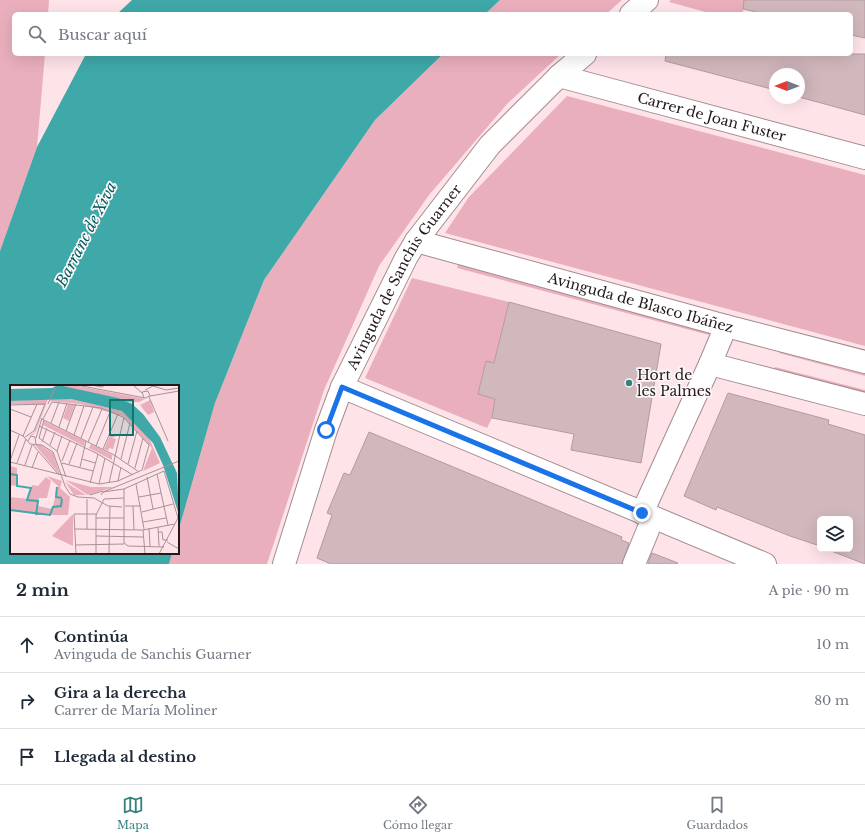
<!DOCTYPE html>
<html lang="es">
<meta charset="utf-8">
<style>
body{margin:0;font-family:"Libre Baskerville",serif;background:#f6f6f7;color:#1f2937}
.controls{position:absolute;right:12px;bottom:12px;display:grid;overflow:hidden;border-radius:6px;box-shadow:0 4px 16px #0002}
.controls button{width:36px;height:36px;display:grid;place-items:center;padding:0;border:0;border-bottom:1px solid #e0e1e3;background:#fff;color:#1f2937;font:20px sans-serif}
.compass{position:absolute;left:769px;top:68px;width:36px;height:36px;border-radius:50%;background:#fff;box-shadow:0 4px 16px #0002;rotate:270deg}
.stop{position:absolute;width:12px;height:12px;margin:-9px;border:3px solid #1a73e8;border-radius:50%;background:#fff}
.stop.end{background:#1a73e8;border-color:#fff;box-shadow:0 1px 4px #0008}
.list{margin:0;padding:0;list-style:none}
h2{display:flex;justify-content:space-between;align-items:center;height:52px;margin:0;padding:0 16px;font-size:17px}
h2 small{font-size:13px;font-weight:400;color:#747a83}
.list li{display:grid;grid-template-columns:26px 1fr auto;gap:12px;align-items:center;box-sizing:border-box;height:56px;padding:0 16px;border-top:1px solid #e0e1e3}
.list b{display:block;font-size:15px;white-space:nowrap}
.list p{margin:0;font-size:13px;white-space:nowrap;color:#747a83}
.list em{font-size:13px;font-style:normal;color:#747a83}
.icon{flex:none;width:22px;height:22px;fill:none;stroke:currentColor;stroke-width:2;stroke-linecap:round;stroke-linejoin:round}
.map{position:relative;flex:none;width:865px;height:564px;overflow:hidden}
.search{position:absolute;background:#fff;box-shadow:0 4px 16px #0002;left:12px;right:12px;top:12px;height:44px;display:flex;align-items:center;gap:10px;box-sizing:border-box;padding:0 14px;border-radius:6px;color:#747a83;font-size:15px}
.sheet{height:220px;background:#fff}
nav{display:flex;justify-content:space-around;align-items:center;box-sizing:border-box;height:56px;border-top:1px solid #e0e1e3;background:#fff;font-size:11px;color:#747a83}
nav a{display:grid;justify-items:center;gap:2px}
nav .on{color:#378080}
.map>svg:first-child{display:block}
.green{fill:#e9afbc}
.water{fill:#3fa8a8}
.building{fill:#d1b8bd;stroke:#b49ba0}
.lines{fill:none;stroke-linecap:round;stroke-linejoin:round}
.street-casing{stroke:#a38b90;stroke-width:24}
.street{stroke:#fff;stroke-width:22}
.route{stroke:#1a73e8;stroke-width:5}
.poi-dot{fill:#378080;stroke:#fcf7f8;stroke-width:1.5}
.labels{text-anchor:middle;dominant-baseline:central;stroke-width:3.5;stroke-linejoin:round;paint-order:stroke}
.street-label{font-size:14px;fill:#22191b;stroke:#fcf7f8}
.poi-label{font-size:14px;fill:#22191b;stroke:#fcf7f8;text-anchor:start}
.water-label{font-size:15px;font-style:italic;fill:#005d5e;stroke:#fcf7f8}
.inset-river{fill:none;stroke:#3fa8a8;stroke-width:2}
.inset-road{fill:none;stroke:#a69297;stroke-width:1}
.view{fill:#0f766e;fill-opacity:0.15;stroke:#0f766e;stroke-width:2}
.inset-edge{fill:none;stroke:#22191b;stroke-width:2}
</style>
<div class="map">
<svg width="865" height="564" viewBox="0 0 865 564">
<rect width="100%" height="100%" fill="#fee3e9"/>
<g class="green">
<path d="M 0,0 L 49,0 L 48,14 L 14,14 L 14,54 L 45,54 L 37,147 L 0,251 Z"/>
<path d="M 500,0 L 622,0 L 606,14 L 485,14 Z"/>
<path d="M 671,0 L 746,0 L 742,14 L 713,14 L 669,2 Z"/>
<path d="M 443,54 L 561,54 L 507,104 L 429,195 L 379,266 L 324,390 L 267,564 L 169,564 L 172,553 L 178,553 L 178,532 L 215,403 L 264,280 L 375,120 Z"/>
<path d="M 567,96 L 865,175 L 865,346 L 445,233 L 469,197 Z"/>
<path d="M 459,261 L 710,330 L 709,335 L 457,268 Z"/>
<path d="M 412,278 L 509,302 L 494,363 L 486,361 L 478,394 L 495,399 L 492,418 L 487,428 L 365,378 Z"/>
<path d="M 782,346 L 865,367 L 865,376 L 779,353 Z"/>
<path d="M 775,367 L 865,390 L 865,399 L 773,375 Z"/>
</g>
<g class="water">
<path d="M 132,0 L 500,0 L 485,14 L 117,14 Z"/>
<path d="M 86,54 L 443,54 L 375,120 L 264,280 L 215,403 L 178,532 L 178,386 L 11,386 L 11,553 L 172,553 L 169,564 L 0,564 L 0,251 L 37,147 Z"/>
</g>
<g class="building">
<path d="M 744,0 L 865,0 L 865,38 L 851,35 L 851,14 L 765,14 L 743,9 Z"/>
<path d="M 666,54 L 865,54 L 865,115 L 799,97 L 799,74 L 775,74 L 775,90 L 665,61 Z"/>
<path d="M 509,302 L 661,344 L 641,463 L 571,450 L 574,434 L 492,418 L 495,399 L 478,394 L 486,361 L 494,363 Z"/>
<path d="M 728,393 L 829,420 L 828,424 L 865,435 L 865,564 L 826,549 L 850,549 L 850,519 L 820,519 L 820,546 L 790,536 L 717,507 L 716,510 L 684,496 Z"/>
<path d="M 369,432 L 622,537 L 621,540 L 629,543 L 622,564 L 331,564 L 317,558 L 332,515 L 327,513 L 344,473 L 350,475 Z"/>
<path d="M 652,553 L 678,563 L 677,564 L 648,564 Z"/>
</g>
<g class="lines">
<g class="street-casing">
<g id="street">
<path d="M 631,14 L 647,0"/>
<path id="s1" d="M 559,76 L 865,158"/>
<path id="s2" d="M 416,241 L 726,326 L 865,362"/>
<path d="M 710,364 L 865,404"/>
<path d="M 342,387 L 765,564"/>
<path d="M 642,513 L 710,364 L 726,326"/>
<path id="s3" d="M 284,564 L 326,430 L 342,387 L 406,258 L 416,241 L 490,145 L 559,76 L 585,54"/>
<path d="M 634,564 L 648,530"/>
</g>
</g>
<use href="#street" class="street"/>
</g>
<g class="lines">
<path class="route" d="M 326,430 L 342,387 L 642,513"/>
</g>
<circle class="poi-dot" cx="629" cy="383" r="4"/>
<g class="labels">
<g class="street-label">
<text stroke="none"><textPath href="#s1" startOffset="158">Carrer de Joan Fuster</textPath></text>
<text stroke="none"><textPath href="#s3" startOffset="313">Avinguda de Sanchis Guarner</textPath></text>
<text stroke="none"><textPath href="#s2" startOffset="233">Avinguda de Blasco Ibáñez</textPath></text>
</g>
<g class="poi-label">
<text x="637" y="375">Hort de<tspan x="637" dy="16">les Palmes</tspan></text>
</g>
<g class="water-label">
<text transform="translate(86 234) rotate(-63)">Barranc de Xiva</text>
</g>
</g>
<g transform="translate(10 385)">
<rect width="169" height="169" fill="#fee3e9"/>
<path d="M 48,0 L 63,0 L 135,14 L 129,17 L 117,17 ZM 38,14 L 26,46 L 23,50 L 17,52 L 24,48 L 35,20 L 0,19 L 0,16 ZM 41,14 L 61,14 L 112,26 L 139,53 L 150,78 L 133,86 L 142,63 L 113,31 L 70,19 L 40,16 ZM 140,15 L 144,27 L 138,30 L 130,20 ZM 58,19 L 65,20 L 59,36 L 53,33 ZM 34,36 L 75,56 L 74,61 L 33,40 ZM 100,50 L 106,51 L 102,53 L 106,54 L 103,64 L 99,63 L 98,66 L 94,64 ZM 81,59 L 102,70 L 102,75 L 75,61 L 79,63 ZM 25,60 L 31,60 L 43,68 L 50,90 ZM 0,81 L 7,83 L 7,101 L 0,100 ZM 37,91 L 52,96 L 50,103 L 60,112 L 58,130 L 29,130 L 0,125 L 0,112 L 18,114 L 22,100 L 28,101 L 36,92 L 41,96 L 37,113 L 29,113 L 28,121 L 42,124 L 45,113 L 56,113 L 46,112 L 48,101 ZM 55,95 L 81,102 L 104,102 L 78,110 ZM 55,97 L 76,110 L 64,110 ZM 62,130 L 63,130 L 63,161 L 42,151 Z" fill="#e9afbc"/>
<path d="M 48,0 L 108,13 L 122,19 L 133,29 L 150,52 L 167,88 L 169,130 L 153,80 L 143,58 L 112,26 L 61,14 L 0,16 L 0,4 L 42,3 Z" fill="#3fa8a8"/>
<path class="inset-river" d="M 0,89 L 7,90 L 7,101 L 21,103 L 17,115 L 28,116 L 26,130M 47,102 L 46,112 L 52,113M 0,125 L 40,130 L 43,122 L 51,121 L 52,114"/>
<path class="inset-road" d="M 0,0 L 24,0M 67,0 L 135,13 L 140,11 L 138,6 L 132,7 L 134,13M 81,0 L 92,2 L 95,0M 123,0 L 132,8M 135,5 L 143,1 L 156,5 L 169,3M 140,11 L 169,6M 139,12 L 158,56M 38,19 L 46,0M 0,20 L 35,19 L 24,46 L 15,52M 0,24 L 21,32M 32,34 L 104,70 L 129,87M 34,35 L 29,53 L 47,66 L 56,92M 41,38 L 49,17M 29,41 L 86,68 L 123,90M 49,42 L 57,18M 0,45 L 13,51 L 20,59 L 32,60 L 43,67 L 55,101 L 60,109 L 68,112 L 84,113M 56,46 L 66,19M 64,50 L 74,21M 13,51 L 27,19M 26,53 L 32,33M 71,53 L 83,22M 18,56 L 21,51 L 25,52 L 26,59M 32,57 L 37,43M 78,57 L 92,24M 23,60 L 49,90M 40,60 L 45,47M 86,61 L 100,27M 93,64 L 108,29M 47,66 L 52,51M 72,74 L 85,78M 111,74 L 120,38M 0,76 L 9,50M 52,76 L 60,55M 0,77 L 89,99 L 108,96 L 132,85 L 139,60 L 113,32 L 91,23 L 42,17 L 33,34M 7,78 L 16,54M 52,78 L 83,86M 59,79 L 67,58M 118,79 L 127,46M 15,80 L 22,60M 70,82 L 76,56M 22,83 L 28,67M 125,83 L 133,53M 147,89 L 158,140M 137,92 L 143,124M 108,96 L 111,82M 80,98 L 88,69M 99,98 L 114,32M 89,99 L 95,73M 126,99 L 134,144M 114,104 L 114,158 L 118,161M 93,107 L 114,104 L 154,86 L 168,133M 80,110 L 93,106M 91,110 L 93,107 L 169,76M 129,112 L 151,108M 84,113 L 98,121 L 112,122M 115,121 L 131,121M 123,121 L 124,145M 132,127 L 163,119M 86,133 L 114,133M 133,137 L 156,133M 148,142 L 149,161M 139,143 L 140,161M 65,144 L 133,145 L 165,139M 77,144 L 77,114M 133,145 L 135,169M 148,147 L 152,147 L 153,155 L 158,155M 86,151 L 134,152M 157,157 L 169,164M 65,160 L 114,159M 118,161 L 154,162M 66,169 L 64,129 L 87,129M 86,169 L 86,130 L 94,114 L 114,113M 99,169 L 100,121M 149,169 L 168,133"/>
<path class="view" d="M 100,15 L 123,15 L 123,50 L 100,50 Z"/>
<rect width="169" height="169" class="inset-edge"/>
</g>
</svg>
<div class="controls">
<button><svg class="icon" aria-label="layers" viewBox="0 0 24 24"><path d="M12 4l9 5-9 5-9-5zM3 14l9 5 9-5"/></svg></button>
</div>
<svg class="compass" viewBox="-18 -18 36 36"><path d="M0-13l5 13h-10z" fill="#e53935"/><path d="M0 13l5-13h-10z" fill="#747a83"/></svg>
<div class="stop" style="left:326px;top:430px"></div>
<div class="stop end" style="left:642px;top:513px"></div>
<div class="search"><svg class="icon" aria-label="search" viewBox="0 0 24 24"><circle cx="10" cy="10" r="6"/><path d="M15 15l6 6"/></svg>Buscar aquí</div>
</div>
<section class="sheet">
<h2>2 min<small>A pie · 90 m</small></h2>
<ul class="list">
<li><svg class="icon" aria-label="ahead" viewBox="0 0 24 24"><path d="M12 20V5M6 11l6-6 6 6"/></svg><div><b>Continúa</b><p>Avinguda de Sanchis Guarner</p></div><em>10 m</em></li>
<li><svg class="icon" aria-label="right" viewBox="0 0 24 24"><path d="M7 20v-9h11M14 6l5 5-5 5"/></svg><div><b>Gira a la derecha</b><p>Carrer de María Moliner</p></div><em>80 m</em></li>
<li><svg class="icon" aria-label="arrive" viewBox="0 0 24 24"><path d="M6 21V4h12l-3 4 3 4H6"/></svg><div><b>Llegada al destino</b></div></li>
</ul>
</section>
<nav>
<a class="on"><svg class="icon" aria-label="map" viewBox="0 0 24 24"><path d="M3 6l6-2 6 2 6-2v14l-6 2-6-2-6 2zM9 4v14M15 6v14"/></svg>Mapa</a>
<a><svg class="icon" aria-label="directions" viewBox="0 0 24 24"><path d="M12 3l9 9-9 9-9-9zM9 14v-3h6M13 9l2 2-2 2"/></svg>Cómo llegar</a>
<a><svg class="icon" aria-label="saved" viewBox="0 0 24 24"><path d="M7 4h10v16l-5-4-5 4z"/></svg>Guardados</a>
</nav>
